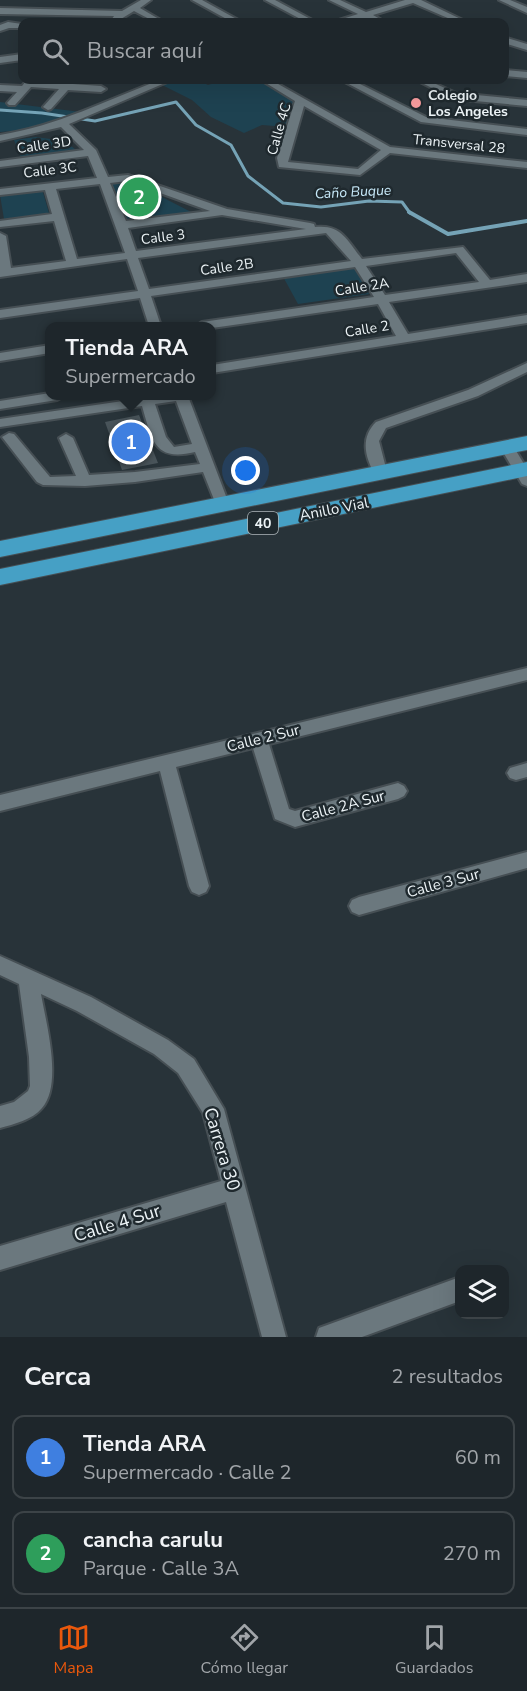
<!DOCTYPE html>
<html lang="es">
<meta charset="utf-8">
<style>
body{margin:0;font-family:"Nunito Sans",sans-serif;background:#262e33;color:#f1f3f6}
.controls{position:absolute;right:18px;bottom:18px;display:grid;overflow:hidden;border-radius:12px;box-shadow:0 6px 24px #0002}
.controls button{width:54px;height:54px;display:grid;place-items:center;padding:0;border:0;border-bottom:2px solid #3c4347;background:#1e262b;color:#f1f3f6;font:30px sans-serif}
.you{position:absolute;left:246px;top:471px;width:21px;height:21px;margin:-15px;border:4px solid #fff;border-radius:50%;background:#1a73e8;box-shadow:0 0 0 9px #1a73e833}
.badge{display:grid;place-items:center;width:39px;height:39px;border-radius:50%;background:#ea580c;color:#fff;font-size:20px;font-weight:700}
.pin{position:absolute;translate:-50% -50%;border:3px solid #fff;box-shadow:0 2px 6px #0006}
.popup{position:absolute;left:45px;top:322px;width:171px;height:78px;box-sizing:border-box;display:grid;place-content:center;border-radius:12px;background:#1e262b;filter:drop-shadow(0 2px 4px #0005);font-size:20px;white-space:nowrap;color:#a1a5a9}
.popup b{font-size:22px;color:#f1f3f6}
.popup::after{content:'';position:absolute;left:50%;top:100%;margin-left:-12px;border:12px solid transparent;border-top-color:#1e262b}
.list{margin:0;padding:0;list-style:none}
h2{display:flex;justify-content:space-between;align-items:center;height:78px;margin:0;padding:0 24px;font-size:26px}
h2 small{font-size:20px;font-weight:400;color:#a1a5a9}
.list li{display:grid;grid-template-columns:39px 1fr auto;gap:18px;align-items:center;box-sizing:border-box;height:84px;margin:0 12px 12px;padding:0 12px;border:2px solid #3c4347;border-radius:12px}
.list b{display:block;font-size:22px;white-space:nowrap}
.list p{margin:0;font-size:20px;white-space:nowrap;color:#a1a5a9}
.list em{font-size:20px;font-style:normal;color:#a1a5a9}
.icon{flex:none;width:33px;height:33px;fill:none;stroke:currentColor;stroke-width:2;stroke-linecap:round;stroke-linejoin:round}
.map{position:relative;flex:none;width:527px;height:1337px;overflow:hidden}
.search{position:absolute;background:#1e262b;box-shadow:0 6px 24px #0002;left:18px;right:18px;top:18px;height:66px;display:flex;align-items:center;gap:15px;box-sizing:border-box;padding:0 21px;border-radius:12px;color:#a1a5a9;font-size:22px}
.sheet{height:270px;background:#1e262b}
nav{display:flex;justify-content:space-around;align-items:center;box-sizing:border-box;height:84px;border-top:2px solid #3c4347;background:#1e262b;font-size:16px;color:#a1a5a9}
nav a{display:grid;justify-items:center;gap:3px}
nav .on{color:#ea580c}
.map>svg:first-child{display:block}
.green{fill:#1e4251}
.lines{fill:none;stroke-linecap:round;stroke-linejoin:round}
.stream-far1{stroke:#75a3b6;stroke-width:3}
.stream{stroke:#75a3b6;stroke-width:4}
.building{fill:#49545a}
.minor-casing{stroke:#464f54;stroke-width:4}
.highway-casing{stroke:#464f54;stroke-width:2}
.minor{fill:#6b787e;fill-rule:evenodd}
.highway{fill:#46a0c5;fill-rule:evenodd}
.poi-dot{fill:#f59b9d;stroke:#1f292e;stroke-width:2}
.labels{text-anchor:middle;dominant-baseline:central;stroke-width:5;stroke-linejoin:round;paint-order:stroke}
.far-poi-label{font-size:14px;font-weight:bold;fill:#edf4f7;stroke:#1f292e;text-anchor:start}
.far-street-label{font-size:14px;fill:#edf4f7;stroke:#1f292e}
.far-water-label{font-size:14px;font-style:italic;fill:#c8eafa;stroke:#1f292e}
.shield{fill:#1f292e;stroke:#afb7bb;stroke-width:1.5}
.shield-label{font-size:14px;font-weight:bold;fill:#edf4f7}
.street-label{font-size:15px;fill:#edf4f7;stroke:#1f292e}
.near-street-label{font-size:18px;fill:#edf4f7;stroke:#1f292e}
</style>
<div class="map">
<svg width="527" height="1337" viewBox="0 0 527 1337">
<rect width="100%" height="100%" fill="#283339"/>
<g class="green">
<path d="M 167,80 L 198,80 L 208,85 L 224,80 L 268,80 L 300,98 L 287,127 L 262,125 L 244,133 L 211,117 L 192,100 L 158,83 Z"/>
<path d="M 0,102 L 81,112 C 51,124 32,130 0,132 Z"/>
<path d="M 36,137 C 50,139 66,140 76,150 L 21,158 L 14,140 Z"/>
<path d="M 127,179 L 193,213 L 125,222 L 108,182 Z"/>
<path d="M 42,189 L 49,213 L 4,219 L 0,195 Z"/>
<path d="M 352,262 L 369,294 L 298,304 L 281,273 Z"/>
</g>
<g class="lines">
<path class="stream-far1" d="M 0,110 L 42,113 L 95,121 L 176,102 L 196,125 L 231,145 L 248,176 L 283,203 L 321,207 L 369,201 L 402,202 L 410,213"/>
<path class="stream" d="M 409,212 L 448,234 L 527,221"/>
</g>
<path class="building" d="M 139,415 L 158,463 L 122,470 L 105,422 Z"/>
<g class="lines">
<g class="minor-casing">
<g id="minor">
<path d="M 141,0 L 151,0 L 140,8 L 164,22 L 155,22 L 134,11 L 116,22 L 112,19 L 114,16 L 0,14 L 0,8 L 122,11 Z"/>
<path d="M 192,0 L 202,0 L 242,22 L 232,22 Z"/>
<path d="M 265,0 L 275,0 L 316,22 L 306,22 Z"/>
<path d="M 329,0 L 340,0 L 366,12 L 405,0 L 421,0 L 467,22 L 457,22 L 413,3 L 373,15 L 385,22 L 375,22 L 365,18 L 349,22 L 338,22 L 339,20 L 358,14 Z"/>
<path d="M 499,0 L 510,0 L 527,7 L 527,13 Z"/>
<path d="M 8,22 L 22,24 L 22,28 L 9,28 L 0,31 L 0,25 Z"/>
<path d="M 504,37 L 527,44 L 527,50 L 504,43 Z"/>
<path d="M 22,54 L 22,60 L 0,63 L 0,57 Z"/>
<path d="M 504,70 L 527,72 L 527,78 L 504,76 Z"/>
<path d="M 27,80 L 64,84 L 71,80 L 75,82 L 73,84 L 101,86 L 106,89 L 101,92 L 68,90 L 51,109 L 48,110 L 43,107 L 59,89 L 31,87 L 15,105 L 9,105 L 7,103 L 17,92 L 0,91 L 0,85 L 22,86 Z"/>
<path d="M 160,80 L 172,80 L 69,124 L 96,150 L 108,177 L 128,175 L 227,209 L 310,223 L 314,224 L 315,227 C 341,224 347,240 362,259 L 463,247 L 490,280 L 527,274 L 527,282 L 389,302 L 408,334 L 527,315 L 527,323 L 212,373 L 212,365 L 396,336 L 378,304 L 212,328 L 196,326 L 202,322 L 374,297 L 355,267 L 151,296 L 161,326 L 149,326 L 140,298 L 0,318 L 0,310 L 138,291 L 127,259 L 0,277 L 0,233 L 6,236 L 11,268 L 66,261 L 54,221 L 0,227 L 0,221 L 52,214 L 45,190 L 0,195 L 0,189 L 97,178 L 88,156 L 0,167 L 0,161 L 84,150 L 61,127 L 0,141 L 0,135 C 57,126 107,100 160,80 ZM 127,181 L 210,211 L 126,221 L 110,183 ZM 100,184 L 125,253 L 77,259 L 56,189 ZM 222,215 L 306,229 L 136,251 L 128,228 ZM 326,233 L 351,261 L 149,289 L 138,258 ZM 456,253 L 479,282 L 385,295 L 366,266 Z"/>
<path d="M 261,80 L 271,80 L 390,147 L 527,162 L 527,168 L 390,153 L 360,175 L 279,167 L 277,158 L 295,101 ZM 304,106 L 381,150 L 358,169 L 288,162 Z"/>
<path d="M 341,80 L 352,80 L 426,117 L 527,129 L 527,135 L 421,122 Z"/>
<path d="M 416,80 L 427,80 L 456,93 L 527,100 L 527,106 L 454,99 Z"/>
<path d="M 50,345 L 50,353 L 0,361 L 0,353 Z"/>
<path d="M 527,363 L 527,372 L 478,396 L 386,428 L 379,441 L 387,472 L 385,475 L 375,475 C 365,457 360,438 376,422 L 468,390 Z"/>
<path d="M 50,393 L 50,396 L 64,396 L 57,400 L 0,409 L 0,401 Z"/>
<path d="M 157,396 L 188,396 L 229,504 L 227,507 L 217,507 L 203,472 L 135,482 L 85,486 L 43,485 L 37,482 L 2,437 L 9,433 L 14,434 L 50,477 L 76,476 L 59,438 L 66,434 L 73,438 L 89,475 L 135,472 L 200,464 L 195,452 C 154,462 152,440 142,406 L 0,427 L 0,419 ZM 176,401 L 192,444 L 174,447 L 166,437 L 155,404 Z"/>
<path d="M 507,443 L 512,444 L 527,469 L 527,486 L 522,484 L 500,447 Z"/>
<path d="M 527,668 L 527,680 L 269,744 L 289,809 L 295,811 L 398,783 L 404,786 L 407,791 L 404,796 L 398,799 L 295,827 L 275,819 L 253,748 L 176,767 L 209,886 L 206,892 L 199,895 L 192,892 L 189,886 L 160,771 L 0,811 L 0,795 Z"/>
<path d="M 527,763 L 527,777 L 516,780 L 510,778 L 507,773 L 510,768 Z"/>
<path d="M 527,852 L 527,868 L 359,915 L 352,912 L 349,906 L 352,900 L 359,897 Z"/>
<path d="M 0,956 L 91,997 L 168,1040 L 194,1059 L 224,1109 L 286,1337 L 262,1337 L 226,1202 L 0,1270 L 0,1246 L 221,1181 L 203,1113 L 178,1073 L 154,1054 L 77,1011 L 41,994 C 46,1023 63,1084 42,1108 C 32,1120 14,1124 0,1128 L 0,1106 L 14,1102 L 28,1091 L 30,1086 L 29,1057 L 19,984 L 0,975 Z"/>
<path d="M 460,1277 L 460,1301 L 362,1337 L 316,1337 L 319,1328 Z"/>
</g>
</g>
<g class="highway-casing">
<g id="highway">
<path d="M 527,436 L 527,450 L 0,557 L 0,541 Z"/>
<path d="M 527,462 L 527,476 L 0,585 L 0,569 Z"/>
</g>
</g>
<use href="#minor" class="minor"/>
<use href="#highway" class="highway"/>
</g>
<circle class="poi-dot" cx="416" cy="103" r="6"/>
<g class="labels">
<g class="far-poi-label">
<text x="428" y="95">Colegio<tspan x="428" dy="16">Los Angeles</tspan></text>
</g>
<g class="far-street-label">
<text transform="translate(279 129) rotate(-74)">Calle 4C</text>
<text transform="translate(459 144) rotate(6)">Transversal 28</text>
<text transform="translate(44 145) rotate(-8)">Calle 3D</text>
<text transform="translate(50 170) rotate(-7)">Calle 3C</text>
<text transform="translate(163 237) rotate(-7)">Calle 3</text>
<text transform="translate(227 267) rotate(-8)">Calle 2B</text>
<text transform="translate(362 287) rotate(-9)">Calle 2A</text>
<text transform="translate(367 329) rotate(-9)">Calle 2</text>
</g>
<g class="far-water-label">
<text transform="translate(353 192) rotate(-3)">Caño Buque</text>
</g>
<rect class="shield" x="248" y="512" width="30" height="22" rx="4.5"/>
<g class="shield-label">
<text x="263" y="523">40</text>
</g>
<g class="street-label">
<text transform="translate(334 509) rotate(-11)">Anillo Vial</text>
<text transform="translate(263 738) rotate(-14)">Calle 2 Sur</text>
<text transform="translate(343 806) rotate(-15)">Calle 2A Sur</text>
<text transform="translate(443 883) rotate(-15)">Calle 3 Sur</text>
</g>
<g class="near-street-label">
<text transform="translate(222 1149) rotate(73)">Carrera 30</text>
<text transform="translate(117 1223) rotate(-17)">Calle 4 Sur</text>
</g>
</g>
</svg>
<div class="controls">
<button><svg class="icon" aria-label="layers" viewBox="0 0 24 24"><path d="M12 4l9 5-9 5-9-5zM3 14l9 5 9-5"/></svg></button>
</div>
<div class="you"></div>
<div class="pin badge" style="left:131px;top:442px;background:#3f7fe0">1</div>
<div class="popup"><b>Tienda ARA</b>Supermercado</div>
<div class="pin badge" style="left:139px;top:197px;background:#2e9e5b">2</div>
<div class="search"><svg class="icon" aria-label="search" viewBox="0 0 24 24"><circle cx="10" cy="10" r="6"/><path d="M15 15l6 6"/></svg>Buscar aquí</div>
</div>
<section class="sheet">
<h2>Cerca<small>2 resultados</small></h2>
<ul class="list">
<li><span class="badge" style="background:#3f7fe0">1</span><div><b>Tienda ARA</b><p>Supermercado · Calle 2</p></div><em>60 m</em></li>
<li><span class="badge" style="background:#2e9e5b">2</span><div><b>cancha carulu</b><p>Parque · Calle 3A</p></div><em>270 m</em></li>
</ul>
</section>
<nav>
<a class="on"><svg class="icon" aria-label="map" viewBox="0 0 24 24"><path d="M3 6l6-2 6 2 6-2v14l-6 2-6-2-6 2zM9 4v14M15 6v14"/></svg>Mapa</a>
<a><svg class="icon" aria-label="directions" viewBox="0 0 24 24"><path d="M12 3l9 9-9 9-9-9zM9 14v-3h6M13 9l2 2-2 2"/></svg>Cómo llegar</a>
<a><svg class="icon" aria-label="saved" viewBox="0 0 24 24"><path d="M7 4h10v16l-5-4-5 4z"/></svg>Guardados</a>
</nav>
